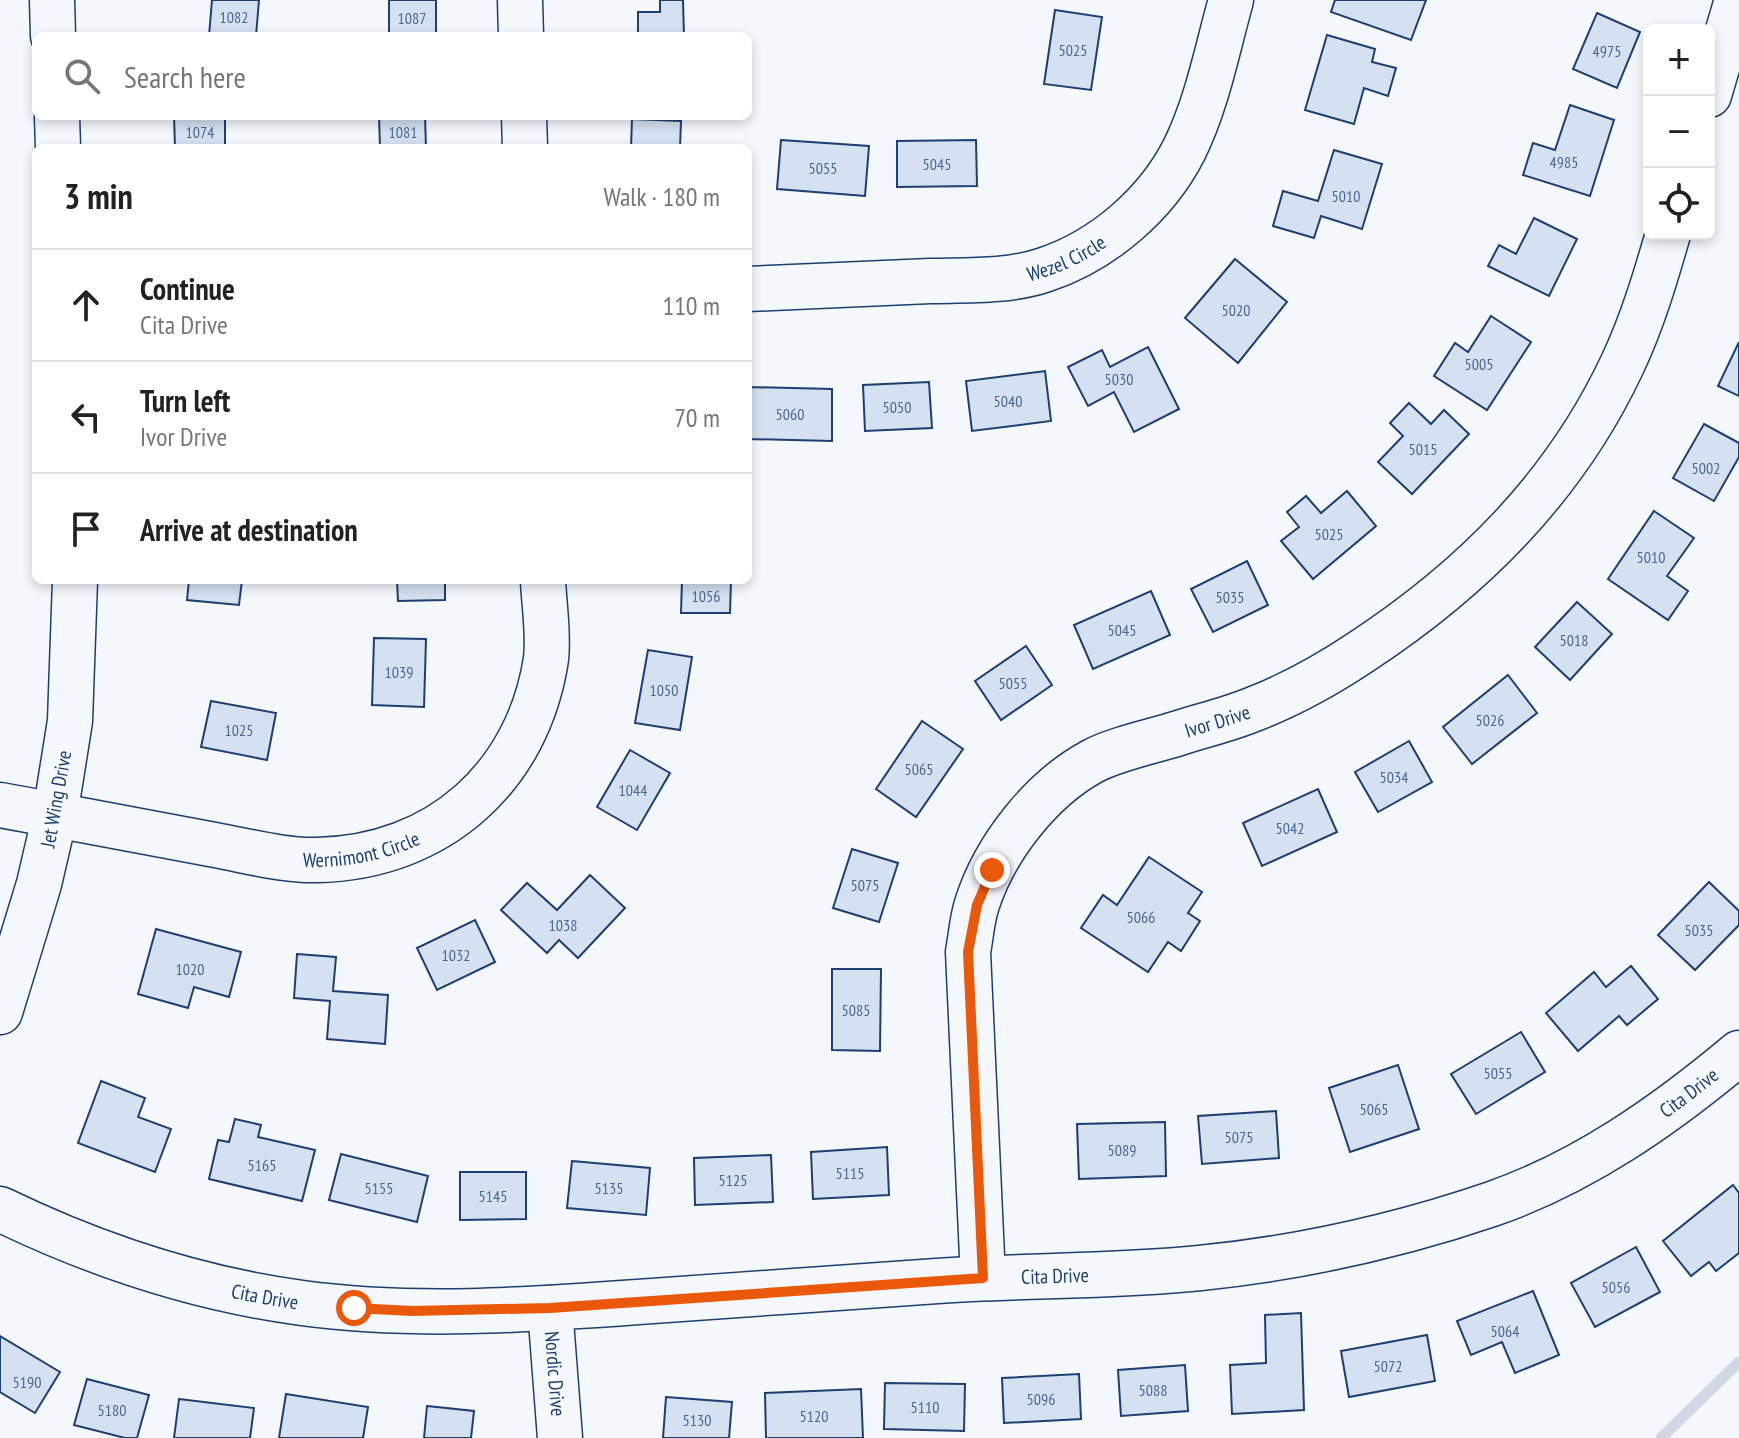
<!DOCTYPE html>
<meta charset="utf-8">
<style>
body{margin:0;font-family:"PT Sans Narrow",sans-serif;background:#f6f6f6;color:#222}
.controls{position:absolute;right:24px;top:24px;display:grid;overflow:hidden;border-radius:12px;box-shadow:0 4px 12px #0003}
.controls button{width:72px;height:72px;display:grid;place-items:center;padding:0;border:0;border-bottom:2px solid #e0e0e0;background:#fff;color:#222;font:40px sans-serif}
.stop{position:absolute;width:24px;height:24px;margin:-18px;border:6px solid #ea580c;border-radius:50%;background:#fff}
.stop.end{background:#ea580c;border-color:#fff;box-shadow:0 2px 8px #0008}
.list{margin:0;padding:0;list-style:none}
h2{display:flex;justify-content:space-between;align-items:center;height:104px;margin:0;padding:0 32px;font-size:34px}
h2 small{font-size:26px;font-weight:400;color:#767676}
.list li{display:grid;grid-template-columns:52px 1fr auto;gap:24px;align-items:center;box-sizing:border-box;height:112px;padding:0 32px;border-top:2px solid #e0e0e0}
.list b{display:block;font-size:30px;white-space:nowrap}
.list p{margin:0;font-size:26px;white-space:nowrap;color:#767676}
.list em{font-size:26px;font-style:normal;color:#767676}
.icon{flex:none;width:44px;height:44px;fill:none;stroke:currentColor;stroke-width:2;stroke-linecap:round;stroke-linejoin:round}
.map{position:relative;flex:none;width:1739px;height:1438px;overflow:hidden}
.search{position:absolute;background:#fff;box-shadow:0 4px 12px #0003;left:32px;top:32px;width:720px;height:88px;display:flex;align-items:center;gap:20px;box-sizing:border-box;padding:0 28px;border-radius:12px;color:#767676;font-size:30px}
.panel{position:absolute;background:#fff;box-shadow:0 4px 12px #0003;left:32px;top:144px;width:720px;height:440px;border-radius:12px}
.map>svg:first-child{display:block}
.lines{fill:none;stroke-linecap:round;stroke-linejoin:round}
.stream{stroke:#cfd7e4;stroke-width:11}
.building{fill:#d5e0f0;stroke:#1d3f73;stroke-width:2}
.minor-casing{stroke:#1d3f73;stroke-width:47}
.major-casing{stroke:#1d3f73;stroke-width:47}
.minor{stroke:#f4f7fb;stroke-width:44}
.major{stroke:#f4f7fb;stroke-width:44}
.route{stroke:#ea580c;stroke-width:10}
.labels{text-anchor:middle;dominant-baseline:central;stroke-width:6;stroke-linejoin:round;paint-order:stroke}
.number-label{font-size:16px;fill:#4b6792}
.street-label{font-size:20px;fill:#1d3f73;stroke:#f4f7fb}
</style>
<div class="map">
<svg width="1739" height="1438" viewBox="0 0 1739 1438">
<rect width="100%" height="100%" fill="#f4f7fb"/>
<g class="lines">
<path class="stream" d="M 1661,1438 L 1739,1362"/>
</g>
<g class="building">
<path d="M 212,0 L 259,0 L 256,36 L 177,36 L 178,34 L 209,36 Z"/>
<rect x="389" y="0" width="47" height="36"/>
<path d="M 660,0 L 683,0 L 684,36 L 638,36 L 638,12 L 660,12 Z"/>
<path d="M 1335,0 L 1426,0 L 1411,40 L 1331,12 Z"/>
<path d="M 1055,10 L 1102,17 L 1091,90 L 1044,84 Z"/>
<path d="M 1597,13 L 1640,32 L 1617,88 L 1573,69 Z"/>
<path d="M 1327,35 L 1375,49 L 1372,62 L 1396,68 L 1388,96 L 1364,88 L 1354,124 L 1305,110 Z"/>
<path d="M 1570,105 L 1614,120 L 1590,196 L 1523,175 L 1533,143 L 1555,150 Z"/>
<path d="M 174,116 L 225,116 L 225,148 L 175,148 Z"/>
<path d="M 379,116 L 425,116 L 426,148 L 380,148 Z"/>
<path d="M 632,119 L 681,121 L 680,148 L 631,148 Z"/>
<path d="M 781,140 L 869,146 L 865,196 L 777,189 Z"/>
<path d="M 976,140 L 977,186 L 897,187 L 897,141 Z"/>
<path d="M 1334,150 L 1382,164 L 1362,229 L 1321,216 L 1314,238 L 1273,226 L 1283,191 L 1318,201 Z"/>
<path d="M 1534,218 L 1577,239 L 1549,296 L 1488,266 L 1499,245 L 1516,254 Z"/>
<path d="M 1235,259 L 1287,302 L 1238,363 L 1185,318 Z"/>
<path d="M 1491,316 L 1531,342 L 1487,410 L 1434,376 L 1455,343 L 1468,352 Z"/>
<path d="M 1739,342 L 1739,396 L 1718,386 Z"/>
<path d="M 1148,347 L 1179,409 L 1134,432 L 1114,392 L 1088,406 L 1068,367 L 1102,350 L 1110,367 Z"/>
<path d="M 1045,371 L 1051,421 L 972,431 L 966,381 Z"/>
<path d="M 929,382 L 932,428 L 865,431 L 863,385 Z"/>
<path d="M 748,387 L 832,389 L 832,441 L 748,439 Z"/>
<path d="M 1409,403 L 1431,424 L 1444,410 L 1469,434 L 1412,494 L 1378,462 L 1403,436 L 1390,423 Z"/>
<path d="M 1704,424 L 1739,443 L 1739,457 L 1714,501 L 1673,478 Z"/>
<path d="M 1347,491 L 1376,526 L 1313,579 L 1281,541 L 1299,527 L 1287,512 L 1306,496 L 1321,513 Z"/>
<path d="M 1654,511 L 1694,538 L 1667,576 L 1688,591 L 1668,620 L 1608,579 Z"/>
<path d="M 1247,561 L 1268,605 L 1213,632 L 1191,589 Z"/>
<path d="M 189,580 L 242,580 L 239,605 L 187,600 Z"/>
<path d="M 397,580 L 445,580 L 445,600 L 398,601 Z"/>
<path d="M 682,580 L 731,580 L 730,613 L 681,613 Z"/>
<path d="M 1151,591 L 1170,635 L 1093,669 L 1074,625 Z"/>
<path d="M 1577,602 L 1612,634 L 1570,680 L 1535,647 Z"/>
<path d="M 374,638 L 426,639 L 424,707 L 372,705 Z"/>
<path d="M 1026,646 L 1052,685 L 1001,720 L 975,681 Z"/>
<path d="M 648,650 L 692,657 L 680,730 L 635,723 Z"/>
<path d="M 1508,675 L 1537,713 L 1472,764 L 1443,727 Z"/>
<path d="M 211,701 L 276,713 L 267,760 L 201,747 Z"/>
<path d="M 922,721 L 963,749 L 916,817 L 876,789 Z"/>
<path d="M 1409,741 L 1432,782 L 1378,812 L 1355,772 Z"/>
<path d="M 630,750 L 670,773 L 637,830 L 597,807 Z"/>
<path d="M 1318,789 L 1337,832 L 1262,866 L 1243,823 Z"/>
<path d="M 852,849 L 898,863 L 879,922 L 833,908 Z"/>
<path d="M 1149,857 L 1202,892 L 1188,913 L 1200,921 L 1181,951 L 1168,942 L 1148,972 L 1081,928 L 1103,895 L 1117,905 Z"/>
<path d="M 590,875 L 625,908 L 578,958 L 559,940 L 547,953 L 501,910 L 527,883 L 557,910 Z"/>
<path d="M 1709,882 L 1739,911 L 1739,925 L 1695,970 L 1658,935 Z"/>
<path d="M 475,920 L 495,962 L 437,990 L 417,948 Z"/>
<path d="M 156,929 L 241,952 L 229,997 L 194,987 L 188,1008 L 138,994 Z"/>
<path d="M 297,954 L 336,957 L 333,991 L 388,995 L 385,1044 L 327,1039 L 330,1001 L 294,998 Z"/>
<path d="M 1631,966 L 1658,999 L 1627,1025 L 1619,1016 L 1578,1051 L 1546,1013 L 1594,972 L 1606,987 Z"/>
<path d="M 832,969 L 881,969 L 880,1051 L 832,1050 Z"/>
<path d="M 1521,1032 L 1545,1072 L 1476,1114 L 1451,1074 Z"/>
<path d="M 1398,1065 L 1419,1129 L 1350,1152 L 1329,1088 Z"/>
<path d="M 101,1081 L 145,1098 L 138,1117 L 171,1129 L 155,1172 L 78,1143 Z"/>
<path d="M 1276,1111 L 1279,1158 L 1202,1164 L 1198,1116 Z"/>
<path d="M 235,1119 L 261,1125 L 258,1137 L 315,1150 L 302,1201 L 209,1179 L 218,1140 L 229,1142 Z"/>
<path d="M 1165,1122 L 1166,1176 L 1079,1179 L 1077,1124 Z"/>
<path d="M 887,1147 L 889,1195 L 813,1199 L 811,1152 Z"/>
<path d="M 341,1154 L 428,1176 L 417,1222 L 329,1200 Z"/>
<path d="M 771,1155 L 773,1202 L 695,1205 L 694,1158 Z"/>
<path d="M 572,1161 L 650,1168 L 646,1215 L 567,1208 Z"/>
<path d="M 460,1172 L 526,1172 L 526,1219 L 460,1220 Z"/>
<path d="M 1733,1185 L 1739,1193 L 1739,1253 L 1716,1271 L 1709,1262 L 1691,1276 L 1663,1241 Z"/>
<path d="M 1636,1247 L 1660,1292 L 1595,1327 L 1571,1283 Z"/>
<path d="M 1533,1291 L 1559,1355 L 1515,1373 L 1502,1342 L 1471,1355 L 1457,1321 Z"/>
<path d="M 1301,1313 L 1304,1410 L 1232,1414 L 1230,1365 L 1266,1363 L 1265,1315 Z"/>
<path d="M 1427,1335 L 1435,1381 L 1349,1397 L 1341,1351 Z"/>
<path d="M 0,1336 L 60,1372 L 35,1413 L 0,1392 Z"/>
<path d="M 1185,1365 L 1188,1411 L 1121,1416 L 1118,1370 Z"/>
<path d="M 1079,1374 L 1081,1419 L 1004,1423 L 1002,1378 Z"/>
<path d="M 87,1379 L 149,1395 L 137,1438 L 125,1438 L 74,1425 Z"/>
<path d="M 885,1383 L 965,1384 L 964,1431 L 884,1429 Z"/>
<path d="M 861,1389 L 863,1438 L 766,1438 L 765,1393 Z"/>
<path d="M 286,1394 L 368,1407 L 363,1438 L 279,1438 Z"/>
<path d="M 666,1397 L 732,1402 L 729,1438 L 663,1438 Z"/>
<path d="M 179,1399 L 254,1408 L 250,1438 L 174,1438 Z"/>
<path d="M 427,1406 L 474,1411 L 471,1438 L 424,1438 Z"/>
</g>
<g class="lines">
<g class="minor-casing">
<g id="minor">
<path d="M 520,0 L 521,36"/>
<path d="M 1709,95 L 1737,0"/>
<path d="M 524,116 L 525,148"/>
<path id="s1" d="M 748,289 C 809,286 869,284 930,281 C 967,280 1009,282 1044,270 C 1102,251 1156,205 1184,150 C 1207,104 1217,50 1231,0"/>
<path id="s2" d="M 0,1012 L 39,884 L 55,815 C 108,825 162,835 215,845 C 248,851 284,861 317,860 C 438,858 528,777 546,659 C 549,634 544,605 543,580"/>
<path id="s3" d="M 0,1209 C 95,1255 198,1289 302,1303 C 413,1318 527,1310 638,1302 C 738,1295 837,1288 937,1281 C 1024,1275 1113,1277 1200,1268 C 1299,1258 1398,1236 1492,1204 C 1584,1172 1665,1115 1739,1053"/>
<path id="s4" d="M 983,1278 L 968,952 C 971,936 972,919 977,904 C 995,848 1041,789 1093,761 C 1115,749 1154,741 1179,733 C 1204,725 1230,719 1254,709 C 1290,695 1328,674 1361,652 C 1472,579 1564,488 1622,365 C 1642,323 1655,279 1668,234"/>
<path id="s5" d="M 550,1308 L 560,1438"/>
</g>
</g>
<g class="major-casing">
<g id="major">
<path d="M 52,0 L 53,36"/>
<path d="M 57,116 L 58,148"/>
<path d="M 0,805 L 55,815 L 70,721 L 75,580"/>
</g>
</g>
<use href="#minor" class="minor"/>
<use href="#major" class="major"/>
</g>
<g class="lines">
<path class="route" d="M 354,1308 L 412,1311 L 550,1308 L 983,1278 L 968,952 L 977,905 L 992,870"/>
</g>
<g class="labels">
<g class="number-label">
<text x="234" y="17">1082</text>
<text x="412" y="18">1087</text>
<text x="1073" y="50">5025</text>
<text x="1607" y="51">4975</text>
<text x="200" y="132">1074</text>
<text x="403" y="132">1081</text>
<text x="1564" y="162">4985</text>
<text x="937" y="164">5045</text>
<text x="823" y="168">5055</text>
<text x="1346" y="196">5010</text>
<text x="1236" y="310">5020</text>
<text x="1479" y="364">5005</text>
<text x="1119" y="379">5030</text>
<text x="1008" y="401">5040</text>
<text x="897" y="407">5050</text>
<text x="790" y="414">5060</text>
<text x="1423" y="449">5015</text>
<text x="1706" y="468">5002</text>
<text x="1329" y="534">5025</text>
<text x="1651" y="557">5010</text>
<text x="706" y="596">1056</text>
<text x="1230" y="597">5035</text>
<text x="1122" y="630">5045</text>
<text x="1574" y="640">5018</text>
<text x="399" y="672">1039</text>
<text x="1013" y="683">5055</text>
<text x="664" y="690">1050</text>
<text x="1490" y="720">5026</text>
<text x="239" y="730">1025</text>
<text x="919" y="769">5065</text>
<text x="1394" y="777">5034</text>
<text x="633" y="790">1044</text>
<text x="1290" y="828">5042</text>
<text x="865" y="885">5075</text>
<text x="1141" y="917">5066</text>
<text x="563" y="925">1038</text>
<text x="1699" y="930">5035</text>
<text x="456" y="955">1032</text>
<text x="190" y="969">1020</text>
<text x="856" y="1010">5085</text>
<text x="1498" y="1073">5055</text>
<text x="1374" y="1109">5065</text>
<text x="1239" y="1137">5075</text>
<text x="1122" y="1150">5089</text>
<text x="262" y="1165">5165</text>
<text x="850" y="1173">5115</text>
<text x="733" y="1180">5125</text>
<text x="379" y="1188">5155</text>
<text x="609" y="1188">5135</text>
<text x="493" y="1196">5145</text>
<text x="1616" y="1287">5056</text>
<text x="1505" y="1331">5064</text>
<text x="1388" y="1366">5072</text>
<text x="27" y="1382">5190</text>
<text x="1153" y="1390">5088</text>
<text x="1041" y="1399">5096</text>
<text x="925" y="1407">5110</text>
<text x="112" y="1410">5180</text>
<text x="814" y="1416">5120</text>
<text x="697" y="1420">5130</text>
</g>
<g class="street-label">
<text stroke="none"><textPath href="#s1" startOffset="322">Wezel Circle</textPath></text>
<text stroke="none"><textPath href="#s4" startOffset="694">Ivor Drive</textPath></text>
<text transform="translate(56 799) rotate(-80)">Jet Wing Drive</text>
<text stroke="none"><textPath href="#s2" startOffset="516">Wernimont Circle</textPath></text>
<text stroke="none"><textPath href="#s3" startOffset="1744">Cita Drive</textPath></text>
<text stroke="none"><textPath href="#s3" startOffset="1072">Cita Drive</textPath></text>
<text stroke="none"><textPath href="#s3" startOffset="280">Cita Drive</textPath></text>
<text stroke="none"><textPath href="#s5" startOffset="66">Nordic Drive</textPath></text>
</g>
</g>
</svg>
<div class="controls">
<button>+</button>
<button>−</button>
<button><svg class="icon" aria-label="locate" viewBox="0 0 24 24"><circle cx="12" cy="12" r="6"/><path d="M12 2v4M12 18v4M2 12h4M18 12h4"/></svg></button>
</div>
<div class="stop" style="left:354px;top:1308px"></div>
<div class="stop end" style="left:992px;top:870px"></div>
<div class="search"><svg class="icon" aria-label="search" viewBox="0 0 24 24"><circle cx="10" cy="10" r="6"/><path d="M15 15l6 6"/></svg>Search here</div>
<section class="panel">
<h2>3 min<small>Walk · 180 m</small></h2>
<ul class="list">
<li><svg class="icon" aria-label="ahead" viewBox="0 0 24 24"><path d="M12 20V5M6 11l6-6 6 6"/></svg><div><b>Continue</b><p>Cita Drive</p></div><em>110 m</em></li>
<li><svg class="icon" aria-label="left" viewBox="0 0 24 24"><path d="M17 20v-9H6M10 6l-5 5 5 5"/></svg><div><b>Turn left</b><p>Ivor Drive</p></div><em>70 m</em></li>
<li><svg class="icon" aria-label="arrive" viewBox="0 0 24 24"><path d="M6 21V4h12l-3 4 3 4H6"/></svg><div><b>Arrive at destination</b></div></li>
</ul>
</section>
</div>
